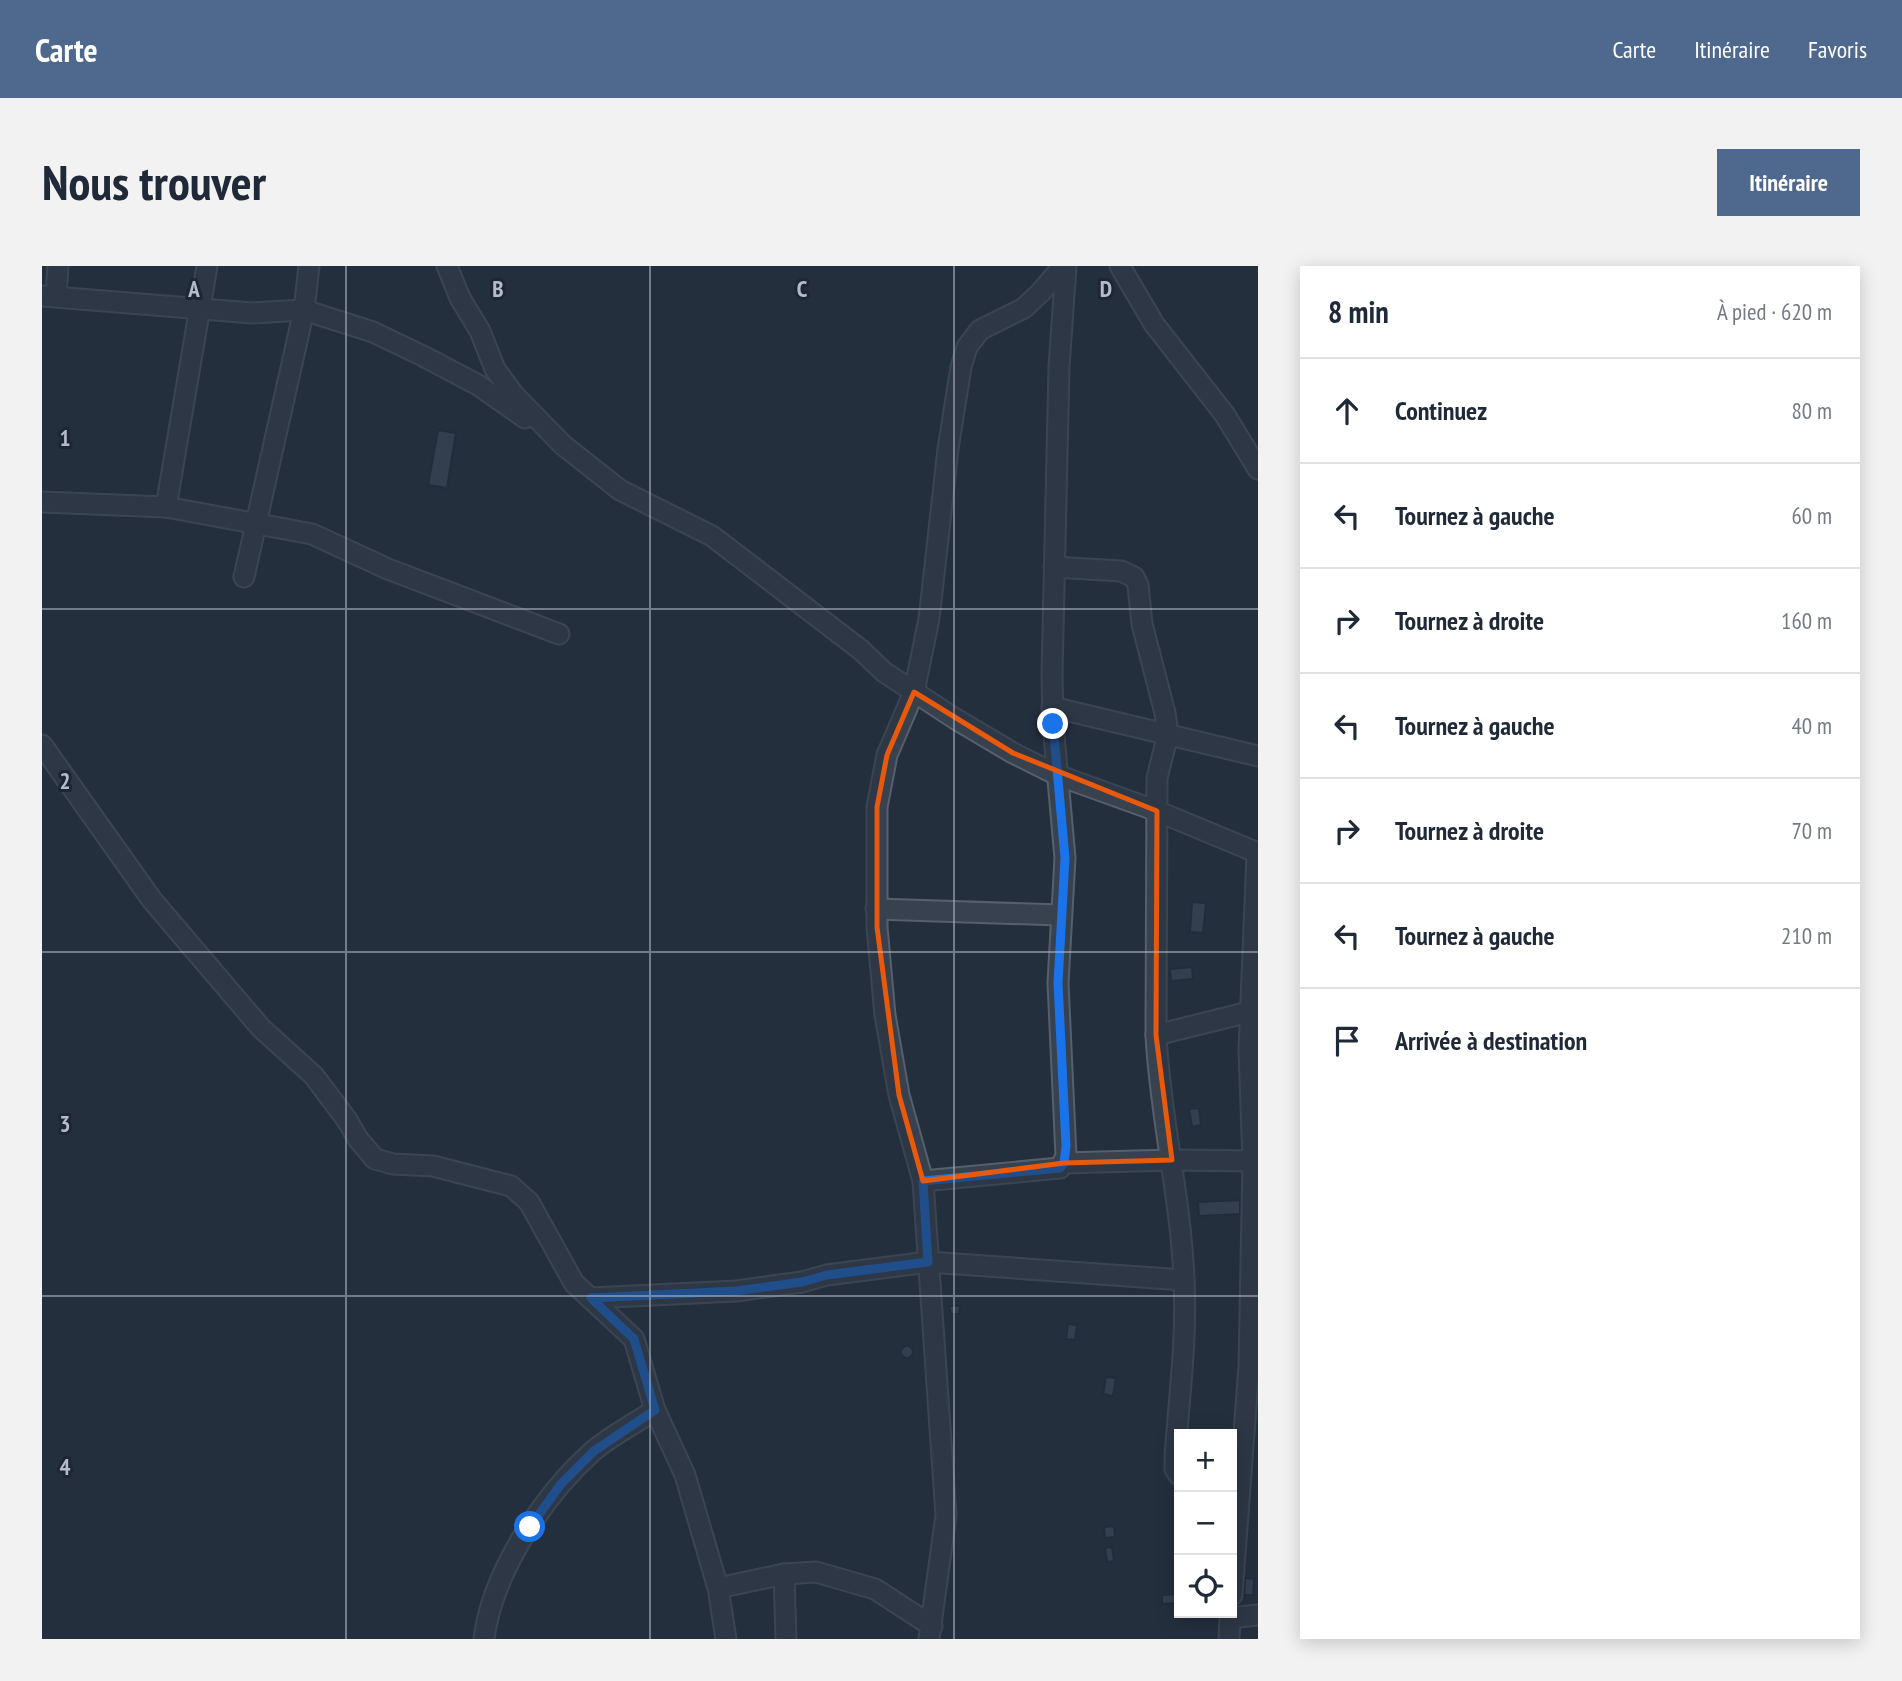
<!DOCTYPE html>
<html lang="fr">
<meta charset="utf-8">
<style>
body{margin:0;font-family:"PT Sans Narrow",sans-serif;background:#f2f2f3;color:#1f2937}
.controls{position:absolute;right:21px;bottom:21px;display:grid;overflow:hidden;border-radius:0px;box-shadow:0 4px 18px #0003}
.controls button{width:63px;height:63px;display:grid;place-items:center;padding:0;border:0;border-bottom:2px solid #e0e1e3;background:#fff;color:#1f2937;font:35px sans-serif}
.stop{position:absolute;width:21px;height:21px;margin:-16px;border:5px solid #1a73e8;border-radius:50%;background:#fff}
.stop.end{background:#1a73e8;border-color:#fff;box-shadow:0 2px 7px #0008}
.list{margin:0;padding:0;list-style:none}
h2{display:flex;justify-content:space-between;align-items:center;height:91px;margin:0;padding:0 28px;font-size:30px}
h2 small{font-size:23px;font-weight:400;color:#747a83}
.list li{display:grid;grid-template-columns:46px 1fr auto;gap:21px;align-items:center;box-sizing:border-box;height:105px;padding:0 28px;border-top:2px solid #e0e1e3}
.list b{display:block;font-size:26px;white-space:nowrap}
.list em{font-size:23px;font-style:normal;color:#747a83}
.icon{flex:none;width:38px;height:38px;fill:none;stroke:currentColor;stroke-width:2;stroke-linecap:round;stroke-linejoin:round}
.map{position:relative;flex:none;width:1216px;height:1373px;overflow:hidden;border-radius:0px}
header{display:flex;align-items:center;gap:42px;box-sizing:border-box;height:98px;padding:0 35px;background:#4f688e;color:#fff}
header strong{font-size:33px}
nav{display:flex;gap:38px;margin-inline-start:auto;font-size:24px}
.intro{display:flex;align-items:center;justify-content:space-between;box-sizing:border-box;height:168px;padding:0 42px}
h1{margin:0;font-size:49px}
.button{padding:18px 32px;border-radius:0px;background:#4f688e;color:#fff;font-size:24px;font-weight:700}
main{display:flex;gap:42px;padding:0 42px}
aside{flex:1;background:#fff;border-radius:0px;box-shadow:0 4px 18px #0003}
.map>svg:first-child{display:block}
.building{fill:#455162;stroke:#1f2835;stroke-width:2}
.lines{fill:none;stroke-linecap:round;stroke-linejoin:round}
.minor-casing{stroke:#565f6c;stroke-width:23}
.minor{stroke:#38414e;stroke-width:19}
.route{stroke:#1a73e8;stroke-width:9}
.marked{fill:none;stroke:#e8590c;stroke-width:5;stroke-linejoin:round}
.grid{fill:none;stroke:#b4bcc9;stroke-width:2;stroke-opacity:0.55}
.grid-label{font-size:23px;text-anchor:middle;font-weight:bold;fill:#b4bcc9;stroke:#1d2633;stroke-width:6;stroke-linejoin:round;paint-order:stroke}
</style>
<header>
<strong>Carte</strong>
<nav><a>Carte</a><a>Itinéraire</a><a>Favoris</a></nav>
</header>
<div class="intro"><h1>Nous trouver</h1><a class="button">Itinéraire</a></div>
<main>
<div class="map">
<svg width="1216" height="1373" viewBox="0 0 1216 1373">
<rect width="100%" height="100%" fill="#242f3e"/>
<g class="building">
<path d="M 396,164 L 414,167 L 405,222 L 386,219 Z"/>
<path d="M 1150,636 L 1164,637 L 1161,667 L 1148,666 Z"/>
<path d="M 1150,701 L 1151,713 L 1129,715 L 1128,703 Z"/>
<path d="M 1157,842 L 1159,859 L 1150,861 L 1147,843 Z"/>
<path d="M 1198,934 L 1198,948 L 1157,950 L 1156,936 Z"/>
<path d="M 907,1040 L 918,1040 L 917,1048 L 909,1048 Z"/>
<path d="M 1026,1058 L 1035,1059 L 1033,1074 L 1024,1073 Z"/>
<circle cx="865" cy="1086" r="6"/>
<path d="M 1064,1111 L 1074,1112 L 1071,1130 L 1061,1128 Z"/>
<path d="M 1072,1260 L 1073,1271 L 1063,1272 L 1062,1261 Z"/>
<path d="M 1070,1281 L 1072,1295 L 1065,1296 L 1063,1282 Z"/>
<path d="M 1203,1312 L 1212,1313 L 1211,1329 L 1202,1329 Z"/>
<path d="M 1137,1328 L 1137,1337 L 1120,1338 L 1120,1329 Z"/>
</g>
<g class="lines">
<g class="minor-casing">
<g id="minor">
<path d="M 405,0 L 418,32 L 438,65 L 453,103 L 472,129 L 521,179 L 578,224 L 670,270 L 819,384 L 842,406 L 912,452 L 971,487 L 1015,509 L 1115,545 L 1216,587"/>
<path d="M 1021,0 L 999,26 L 982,42 L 938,64 L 925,81 L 919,101 L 906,183 L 887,353 L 872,426 L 845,489 L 835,541 L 835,661 L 843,749 L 857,829 L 881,915 L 1018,902 L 1024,890 L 1016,717 L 1023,592 L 1011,458 L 1010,409 L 1017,101 L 1024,0"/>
<path d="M 1078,0 L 1112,58 L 1183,149 L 1216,203"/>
<path d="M 0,30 L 210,47 L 262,44 L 331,66 L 381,90 L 436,119 L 483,152"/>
<path d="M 14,30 L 16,0"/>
<path d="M 0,236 L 124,241 L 270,268 L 346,303 L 517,368"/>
<path d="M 124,241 L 165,0"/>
<path d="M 1012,301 L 1079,305 L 1092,311 L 1096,319 L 1100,358 L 1123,447 L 1126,468 L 1115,512 L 1114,769 C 1118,851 1139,932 1142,1014 C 1145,1073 1137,1132 1133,1191 L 1133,1203 L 1137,1209"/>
<path d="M 202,311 L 262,44 L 267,0"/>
<path d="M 1010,441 L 1216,490"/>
<path d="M 0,479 L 110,634 L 219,762 L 272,810 L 305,854 L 316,873 L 333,893 L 351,898 L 391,900 L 469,920 L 487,936 L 532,1017 L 592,1073 L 613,1144 L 643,1209 L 676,1322 L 684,1373"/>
<path d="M 834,643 L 1018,649"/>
<path d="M 1114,769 L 1207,746"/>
<path d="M 1022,897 L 1130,894 L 1211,895"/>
<path d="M 881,915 L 904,1249 L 887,1373"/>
<path d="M 549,1032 L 694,1025 L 760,1016 L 785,1009 L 886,996 L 1142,1014"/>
<path d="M 742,1308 L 744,1373"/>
<path d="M 676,1322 L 742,1308 L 774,1306 L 833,1323 L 890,1360"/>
<path d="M 1190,1329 L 1207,1100 L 1211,895 L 1207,784 L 1215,587"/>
<path d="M 442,1373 C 450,1307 501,1230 550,1186 C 568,1170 592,1158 613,1144"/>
<path d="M 1187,1373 L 1188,1352 L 1216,1349"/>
</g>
</g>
<use href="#minor" class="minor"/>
</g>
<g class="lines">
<path class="route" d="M 488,1261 L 519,1218 L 552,1185 L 613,1144 L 592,1073 L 549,1032 L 694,1025 L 760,1016 L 785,1009 L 886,996 L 881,915 L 1018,902 L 1022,897 L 1024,880 L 1016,717 L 1023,592 L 1011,458"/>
</g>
<path d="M0 0H1216V1373H0ZM 872,426 L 971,487 L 1115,545 L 1114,769 L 1130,894 L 1022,897 L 881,915 L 857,829 L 835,661 L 835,541 L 845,489 Z" fill="#242f3e" fill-opacity=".55" fill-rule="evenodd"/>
<path class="marked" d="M 872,426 L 971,487 L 1115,545 L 1114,769 L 1130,894 L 1022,897 L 881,915 L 857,829 L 835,661 L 835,541 L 845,489 Z"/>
<path class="grid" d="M 304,0 L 304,1373M 608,0 L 608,1373M 912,0 L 912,1373M 0,343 L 1216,343M 0,686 L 1216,686M 0,1030 L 1216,1030"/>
<g class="grid-label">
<text x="152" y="31">A</text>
<text x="456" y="31">B</text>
<text x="760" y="31">C</text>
<text x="1064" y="31">D</text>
<text x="23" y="180">1</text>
<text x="23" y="523">2</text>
<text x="23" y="866">3</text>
<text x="23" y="1209">4</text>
</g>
</svg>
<div class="controls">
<button>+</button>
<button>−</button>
<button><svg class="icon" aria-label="locate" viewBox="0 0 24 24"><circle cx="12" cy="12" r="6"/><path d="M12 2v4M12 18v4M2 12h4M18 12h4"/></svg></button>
</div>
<div class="stop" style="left:488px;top:1261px"></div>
<div class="stop end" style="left:1011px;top:458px"></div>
</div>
<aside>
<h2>8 min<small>À pied · 620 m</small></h2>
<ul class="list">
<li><svg class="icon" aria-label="ahead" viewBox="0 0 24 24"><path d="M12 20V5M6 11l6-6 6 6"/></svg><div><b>Continuez</b></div><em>80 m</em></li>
<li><svg class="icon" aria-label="left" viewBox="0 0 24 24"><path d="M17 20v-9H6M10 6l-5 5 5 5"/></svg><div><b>Tournez à gauche</b></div><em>60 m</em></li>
<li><svg class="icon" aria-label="right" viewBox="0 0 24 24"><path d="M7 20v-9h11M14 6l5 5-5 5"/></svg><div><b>Tournez à droite</b></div><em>160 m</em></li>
<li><svg class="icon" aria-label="left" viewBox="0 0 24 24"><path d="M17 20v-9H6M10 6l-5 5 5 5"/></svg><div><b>Tournez à gauche</b></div><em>40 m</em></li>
<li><svg class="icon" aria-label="right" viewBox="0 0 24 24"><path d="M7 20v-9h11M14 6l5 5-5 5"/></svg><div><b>Tournez à droite</b></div><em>70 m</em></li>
<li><svg class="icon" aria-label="left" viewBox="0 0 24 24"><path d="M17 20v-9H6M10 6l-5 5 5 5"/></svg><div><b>Tournez à gauche</b></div><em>210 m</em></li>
<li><svg class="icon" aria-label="arrive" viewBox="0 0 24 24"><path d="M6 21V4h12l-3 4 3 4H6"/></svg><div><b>Arrivée à destination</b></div></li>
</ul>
</aside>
</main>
